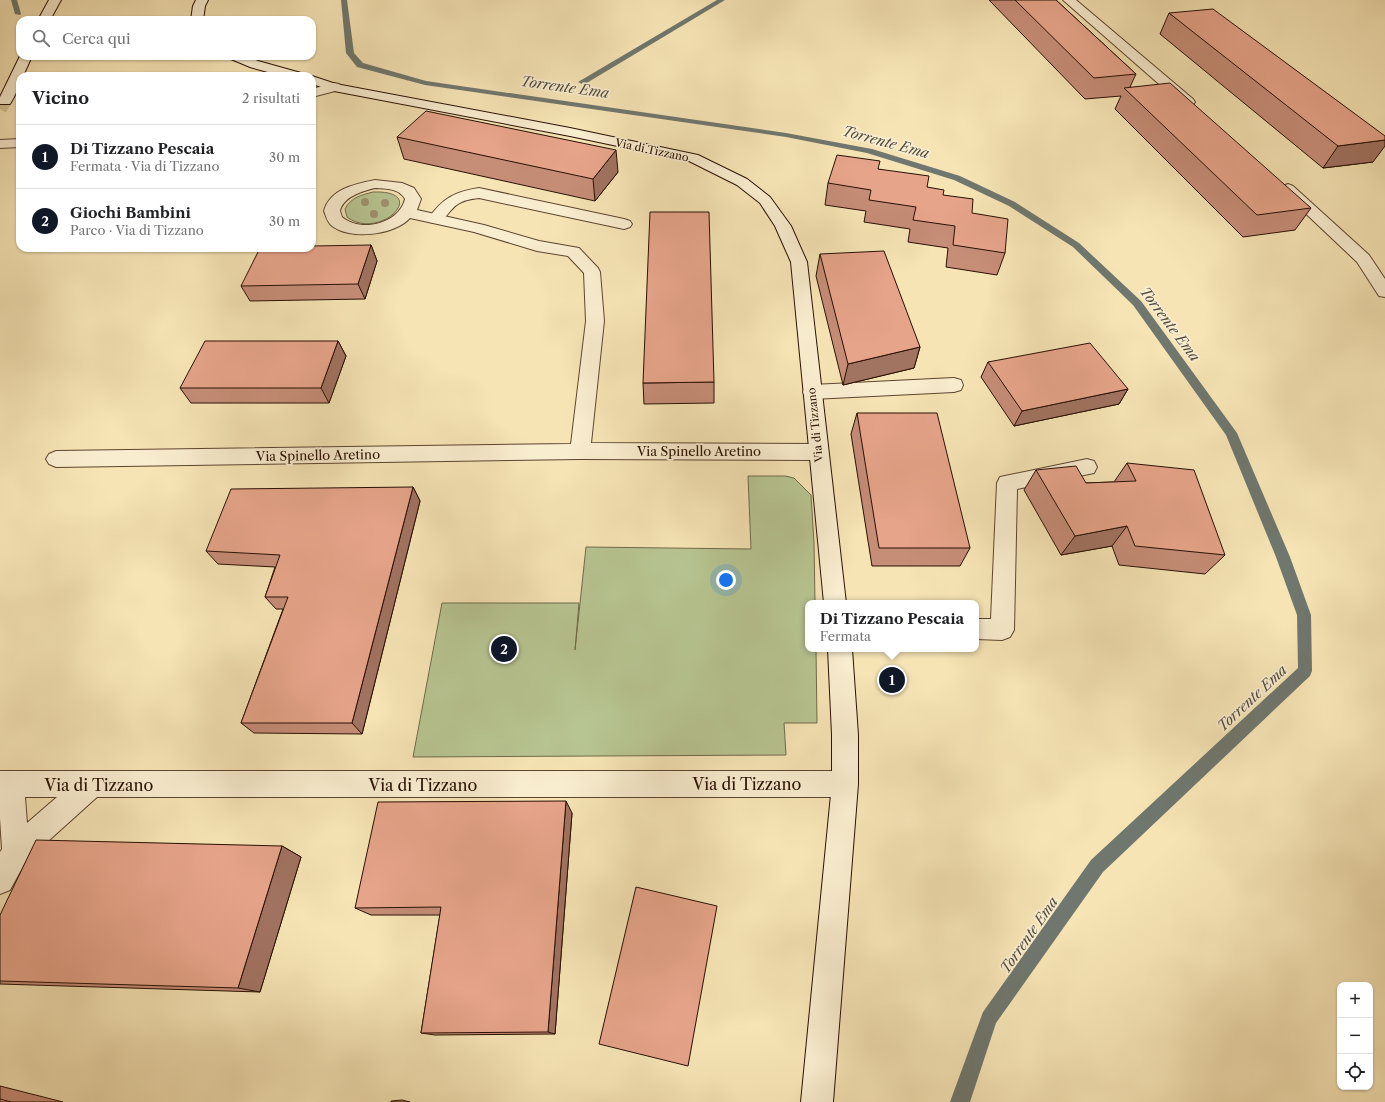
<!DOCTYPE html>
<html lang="it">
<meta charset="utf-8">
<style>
body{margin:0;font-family:"Libre Caslon Text",serif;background:#f6f6f6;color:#202124}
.controls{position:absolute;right:12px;bottom:12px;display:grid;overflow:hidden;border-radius:8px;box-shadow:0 1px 3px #0004}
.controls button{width:36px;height:36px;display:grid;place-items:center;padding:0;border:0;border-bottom:1px solid #e0e0e0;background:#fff;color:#202124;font:20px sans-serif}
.you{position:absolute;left:726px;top:580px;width:14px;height:14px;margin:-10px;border:3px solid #fff;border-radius:50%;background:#1a73e8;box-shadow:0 0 0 6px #1a73e833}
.badge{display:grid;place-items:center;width:26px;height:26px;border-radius:50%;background:#111827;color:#fff;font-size:13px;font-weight:700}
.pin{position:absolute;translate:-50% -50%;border:2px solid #fff;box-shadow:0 1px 4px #0006}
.popup{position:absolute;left:805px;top:600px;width:174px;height:52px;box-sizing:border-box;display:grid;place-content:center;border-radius:8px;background:#fff;filter:drop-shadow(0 1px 3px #0005);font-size:13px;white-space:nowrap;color:#757577}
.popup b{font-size:15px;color:#202124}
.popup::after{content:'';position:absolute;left:50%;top:100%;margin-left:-8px;border:8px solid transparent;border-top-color:#fff}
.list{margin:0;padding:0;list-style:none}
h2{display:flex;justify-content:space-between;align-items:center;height:52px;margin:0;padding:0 16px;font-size:17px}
h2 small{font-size:13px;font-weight:400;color:#757577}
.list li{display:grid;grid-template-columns:26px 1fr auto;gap:12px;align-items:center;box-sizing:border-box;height:64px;padding:0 16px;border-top:1px solid #e0e0e0}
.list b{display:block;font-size:15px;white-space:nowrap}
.list p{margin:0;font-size:13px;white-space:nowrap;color:#757577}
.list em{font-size:13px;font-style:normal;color:#757577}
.icon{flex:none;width:22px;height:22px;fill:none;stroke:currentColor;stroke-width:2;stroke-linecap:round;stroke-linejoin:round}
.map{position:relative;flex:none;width:1385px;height:1102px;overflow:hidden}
.search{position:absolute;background:#fff;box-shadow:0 1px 3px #0004;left:16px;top:16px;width:300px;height:44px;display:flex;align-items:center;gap:10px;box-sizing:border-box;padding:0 14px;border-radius:12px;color:#757577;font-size:15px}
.panel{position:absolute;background:#fff;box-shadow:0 1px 3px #0004;left:16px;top:72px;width:300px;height:180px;border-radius:12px}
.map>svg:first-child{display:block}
.green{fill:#b7c592;stroke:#706a4a}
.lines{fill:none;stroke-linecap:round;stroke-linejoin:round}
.stream{fill:#6f776e;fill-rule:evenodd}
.secondary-tunnel{stroke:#d7c49a;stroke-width:13;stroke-dasharray:13 6;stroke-linecap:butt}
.lane-casing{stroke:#5c442f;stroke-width:2}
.street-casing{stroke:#5c442f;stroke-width:2}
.secondary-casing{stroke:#280f02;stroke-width:2}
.lane{fill:#f9edcf;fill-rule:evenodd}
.street{fill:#f9edcf;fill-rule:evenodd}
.secondary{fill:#f9edcf;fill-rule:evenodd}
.tree{fill:#a0926e}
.wall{fill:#c68d77;stroke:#280f02}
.shaded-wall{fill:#a17361;stroke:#280f02}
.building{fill:#e6a48a;stroke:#280f02}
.labels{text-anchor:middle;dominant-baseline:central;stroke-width:3.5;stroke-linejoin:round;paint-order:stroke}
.far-street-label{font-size:11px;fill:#280f02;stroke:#f9edcf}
.street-label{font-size:13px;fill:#280f02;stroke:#f9edcf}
.water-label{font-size:14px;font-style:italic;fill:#514c41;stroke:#f9edcf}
.near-street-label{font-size:16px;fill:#280f02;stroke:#f9edcf}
</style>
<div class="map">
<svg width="1385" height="1102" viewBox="0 0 1385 1102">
<rect width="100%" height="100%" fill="#f6e4b5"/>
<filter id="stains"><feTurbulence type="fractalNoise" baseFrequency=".005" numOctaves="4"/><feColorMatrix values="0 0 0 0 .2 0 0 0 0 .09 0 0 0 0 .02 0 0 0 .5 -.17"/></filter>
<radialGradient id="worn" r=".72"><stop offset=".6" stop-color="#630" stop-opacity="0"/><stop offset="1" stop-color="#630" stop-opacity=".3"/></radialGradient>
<g class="green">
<path d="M 373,192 C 432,190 379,242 347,217 L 345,209 C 351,197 362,195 373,192 Z"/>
<path d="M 748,476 L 785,476 L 794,478 L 811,495 L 814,543 L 815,603 L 808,603 L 808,649 L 816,649 L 817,723 L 784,723 L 786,755 L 413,757 L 442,603 L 579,603 L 575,650 L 586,547 L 751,549 Z"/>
</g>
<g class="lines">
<g class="stream">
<path d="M 11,0 L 17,0 L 21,14 L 20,15 L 15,14 Z"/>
<path d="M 341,0 L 347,0 L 354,53 L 363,63 L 426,81 L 786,133 L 872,149 L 960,176 L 1015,202 L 1079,243 L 1141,301 L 1237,433 L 1290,557 L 1311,615 L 1312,671 L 1310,676 L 1103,872 L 996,1023 L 970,1102 L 950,1102 L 983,1012 L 1091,860 L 1298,668 L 1297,615 L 1276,557 L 1226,435 L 1133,305 L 1073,247 L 1009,206 L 954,180 L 867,153 L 786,137 L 425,85 L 357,67 L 346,53 Z"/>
<path d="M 717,0 L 725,0 L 585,84 L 582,84 L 578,82 Z"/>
</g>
<path class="secondary-tunnel" d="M 0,109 L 5,101"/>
<g class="lane-casing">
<g id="lane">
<path d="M 479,188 L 624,219 L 630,221 L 632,224 L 630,227 L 624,229 L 479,198 C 471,199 464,200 458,204 C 447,211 444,226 430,222 L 428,219 C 443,198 454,192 479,188 Z"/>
<path d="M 954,378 L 961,380 L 963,385 L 961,390 L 954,392 L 812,399 L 805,397 L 803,392 L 805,387 L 812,385 Z"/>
<path d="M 1087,459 L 1094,461 L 1097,467 L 1094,473 L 1017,489 L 1014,630 L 1010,637 L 1002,640 L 976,639 L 976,619 L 991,619 L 997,483 L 1000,477 Z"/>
</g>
</g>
<g class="street-casing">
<g id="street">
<path d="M 1063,0 L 1076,0 L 1193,99 L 1195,102 L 1193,105 L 1183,105 Z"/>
<path d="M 334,83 L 339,84 L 341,87 L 339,90 L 312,97 L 312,89 Z"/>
<path d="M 20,139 L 20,147 L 0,148 L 0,140 Z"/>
<path d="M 375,180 L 402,183 L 414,188 L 421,199 L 417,210 L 484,225 L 539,241 L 579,248 L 598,268 L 600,272 L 604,321 L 591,443 L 818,444 L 825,447 L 828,452 L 825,457 L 818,460 L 580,459 L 56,467 L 49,464 L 46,459 L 49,454 L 56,451 L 571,444 L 586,321 L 584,273 L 568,256 L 537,251 L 474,232 L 410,218 C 395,235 349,241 331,225 C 327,221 326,216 324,211 C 330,189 355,184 375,180 ZM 375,188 C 386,189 399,188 405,199 C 399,224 361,233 342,217 L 340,211 C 343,197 362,191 375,188 Z"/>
<path d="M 1288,184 L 1293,186 L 1369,255 L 1385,279 L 1385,297 L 1379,296 L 1357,262 L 1283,192 L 1280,189 L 1283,186 Z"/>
<path d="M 0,771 L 845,771 L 854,775 L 858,784 L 854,793 L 845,797 L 97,797 L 26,861 L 10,890 L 0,894 L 0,852 L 2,849 L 0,818 ZM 25,797 L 57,797 L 27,823 Z"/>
</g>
</g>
<g class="secondary-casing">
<g id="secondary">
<path d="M 49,0 L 61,0 L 50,20 L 38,20 Z"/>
<path d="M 196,0 L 208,0 L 205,6 L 203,20 L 191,20 L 193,6 Z"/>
<path d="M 20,56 L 32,56 L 23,76 L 20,76 C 20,86 15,96 10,104 L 0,104 L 0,97 Z"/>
<path d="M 229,56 L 246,56 L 258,61 L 301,73 L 302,76 L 282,76 L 250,67 L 231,59 Z"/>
<path d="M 312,76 L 336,84 L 570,128 L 698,155 L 747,179 L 770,197 L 791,226 L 807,262 L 846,603 L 824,603 L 791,262 L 775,226 L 760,203 L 737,185 L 689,161 L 570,136 L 334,91 L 312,84 Z"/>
<path d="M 828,649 L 852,649 L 858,735 L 858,784 L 833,1102 L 801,1102 L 832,784 L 832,735 Z"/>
</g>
</g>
<use href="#lane" class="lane"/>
<use href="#street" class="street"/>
<use href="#secondary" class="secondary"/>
</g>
<g class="tree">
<circle cx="365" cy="202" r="4"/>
<circle cx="385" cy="203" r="4"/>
<circle cx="374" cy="214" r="4"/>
</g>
<g class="wall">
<path d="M 989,0 L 1056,0 L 1136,74 L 1130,87 L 1311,208 L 1295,230 L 1243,237 L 1115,109 L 1121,96 L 1085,99 Z"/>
<path d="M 1169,13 L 1373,162 L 1323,168 L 1160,34 Z"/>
<path d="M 397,137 L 618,172 L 595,201 L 404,159 Z"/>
<path d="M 878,169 L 927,187 L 943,195 L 972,213 L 1005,253 L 997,275 L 946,267 L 948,248 L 908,242 L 910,229 L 864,222 L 866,211 L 825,205 L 828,183 Z"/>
<path d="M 371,245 L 377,261 L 365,299 L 250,301 L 241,286 Z"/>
<path d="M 820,254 L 920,347 L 914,368 L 843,385 L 816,276 Z"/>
<path d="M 338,341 L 346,356 L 329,403 L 191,403 L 180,388 Z"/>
<path d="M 988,362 L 1128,389 L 1119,404 L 1014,426 L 981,377 Z"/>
<path d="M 714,382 L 714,403 L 644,404 L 643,383 Z"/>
<path d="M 857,413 L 970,548 L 960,566 L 872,566 L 851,434 Z"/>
<path d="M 1127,463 L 1225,555 L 1205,574 L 1119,565 L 1112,546 L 1061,555 L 1024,490 L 1036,470 L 1086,483 L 1114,482 Z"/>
<path d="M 413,487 L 420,501 L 362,734 L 254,733 L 241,723 L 283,609 L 276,609 L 265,597 L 275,567 L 218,564 L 206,551 Z"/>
<path d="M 572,813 L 555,1034 L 435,1035 L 421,1033 L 440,915 L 371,915 L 355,908 Z"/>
<path d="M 282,846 L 301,857 L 260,992 L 0,984 L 0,915 Z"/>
<path d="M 0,1086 L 63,1102 L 0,1102 Z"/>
<path d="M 402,1100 L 410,1102 L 391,1102 L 391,1101 Z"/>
</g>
<g class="shaded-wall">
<path d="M 1385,140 L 1385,146 L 1373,162 L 1323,168 L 1338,146 Z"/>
<path d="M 616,150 L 618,172 L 595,201 L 593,179 Z"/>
<path d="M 371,245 L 377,261 L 365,299 L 358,284 Z"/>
<path d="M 338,341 L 346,356 L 329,403 L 321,388 Z"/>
<path d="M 920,347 L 914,368 L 843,385 L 848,364 Z"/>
<path d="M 1128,389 L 1119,404 L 1014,426 L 1022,411 Z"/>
<path d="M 413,487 L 420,501 L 362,734 L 352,723 Z"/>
<path d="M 1127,526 L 1112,546 L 1061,555 L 1075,536 Z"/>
<path d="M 566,801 L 572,813 L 555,1034 L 548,1032 Z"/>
<path d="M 282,846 L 301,857 L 260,992 L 238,988 Z"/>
</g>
<g class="building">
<path d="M 1015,0 L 1056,0 L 1136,74 L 1094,78 Z"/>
<path d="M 1213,9 L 1385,136 L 1385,140 L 1338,146 L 1169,13 Z"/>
<path d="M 1170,83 L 1311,208 L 1257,215 L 1124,88 Z"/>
<path d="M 426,111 L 616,150 L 593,179 L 397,137 Z"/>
<path d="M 837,155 L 880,161 L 878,169 L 929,176 L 927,187 L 944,190 L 943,195 L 973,199 L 972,213 L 1008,219 L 1005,253 L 953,245 L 955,226 L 913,220 L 916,207 L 869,200 L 871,190 L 828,183 Z"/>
<path d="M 650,212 L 709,212 L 714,382 L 643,383 Z"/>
<path d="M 371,245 L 358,284 L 241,286 L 260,248 L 312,248 L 312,246 Z"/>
<path d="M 884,251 L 920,347 L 848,364 L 820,254 Z"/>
<path d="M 205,341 L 338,341 L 321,388 L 180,388 Z"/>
<path d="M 1090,343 L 1128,389 L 1022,411 L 988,362 Z"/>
<path d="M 857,413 L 937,413 L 970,548 L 879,548 Z"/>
<path d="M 1127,463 L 1194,470 L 1225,555 L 1135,546 L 1127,526 L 1075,536 L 1036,470 L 1076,466 L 1086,483 L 1136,481 Z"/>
<path d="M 413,487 L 352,723 L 241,723 L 288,597 L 265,597 L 280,555 L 206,551 L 231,489 Z"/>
<path d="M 566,801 L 548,1032 L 421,1033 L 441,907 L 355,908 L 378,802 Z"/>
<path d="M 36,840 L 282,846 L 238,988 L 0,981 L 0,915 Z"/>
<path d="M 636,887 L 717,906 L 688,1066 L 599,1044 Z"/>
<path d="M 0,1099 L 11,1102 L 0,1102 Z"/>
</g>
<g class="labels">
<g class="far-street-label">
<text transform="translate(652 150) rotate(12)">Via di Tizzano</text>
<text transform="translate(815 425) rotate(-96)">Via di Tizzano</text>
</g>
<g class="street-label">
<text x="699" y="451">Via Spinello Aretino</text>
<text transform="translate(318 455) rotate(-1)">Via Spinello Aretino</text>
</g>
<g class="water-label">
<text transform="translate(565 87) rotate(8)">Torrente Ema</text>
<text transform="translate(886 142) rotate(15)">Torrente Ema</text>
<text transform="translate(1170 324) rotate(53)">Torrente Ema</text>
<text transform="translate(1252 698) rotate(-43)">Torrente Ema</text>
<text transform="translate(1029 935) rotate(-55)">Torrente Ema</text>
</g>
<g class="near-street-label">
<text x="747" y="784">Via di Tizzano</text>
<text x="99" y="785">Via di Tizzano</text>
<text x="423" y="785">Via di Tizzano</text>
</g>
</g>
<rect width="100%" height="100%" filter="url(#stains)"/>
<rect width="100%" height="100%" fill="url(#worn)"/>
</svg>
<div class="controls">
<button>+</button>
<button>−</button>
<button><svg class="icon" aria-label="locate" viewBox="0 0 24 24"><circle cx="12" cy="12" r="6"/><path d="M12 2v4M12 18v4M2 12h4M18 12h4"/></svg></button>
</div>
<div class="you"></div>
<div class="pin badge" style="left:892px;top:680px">1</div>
<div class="popup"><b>Di Tizzano Pescaia</b>Fermata</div>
<div class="pin badge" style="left:504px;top:649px">2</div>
<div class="search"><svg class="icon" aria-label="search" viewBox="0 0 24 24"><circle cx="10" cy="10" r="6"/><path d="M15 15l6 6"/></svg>Cerca qui</div>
<section class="panel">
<h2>Vicino<small>2 risultati</small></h2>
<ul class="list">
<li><span class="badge">1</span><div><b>Di Tizzano Pescaia</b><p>Fermata · Via di Tizzano</p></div><em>30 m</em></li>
<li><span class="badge">2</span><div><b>Giochi Bambini</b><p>Parco · Via di Tizzano</p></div><em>30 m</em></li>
</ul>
</section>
</div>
